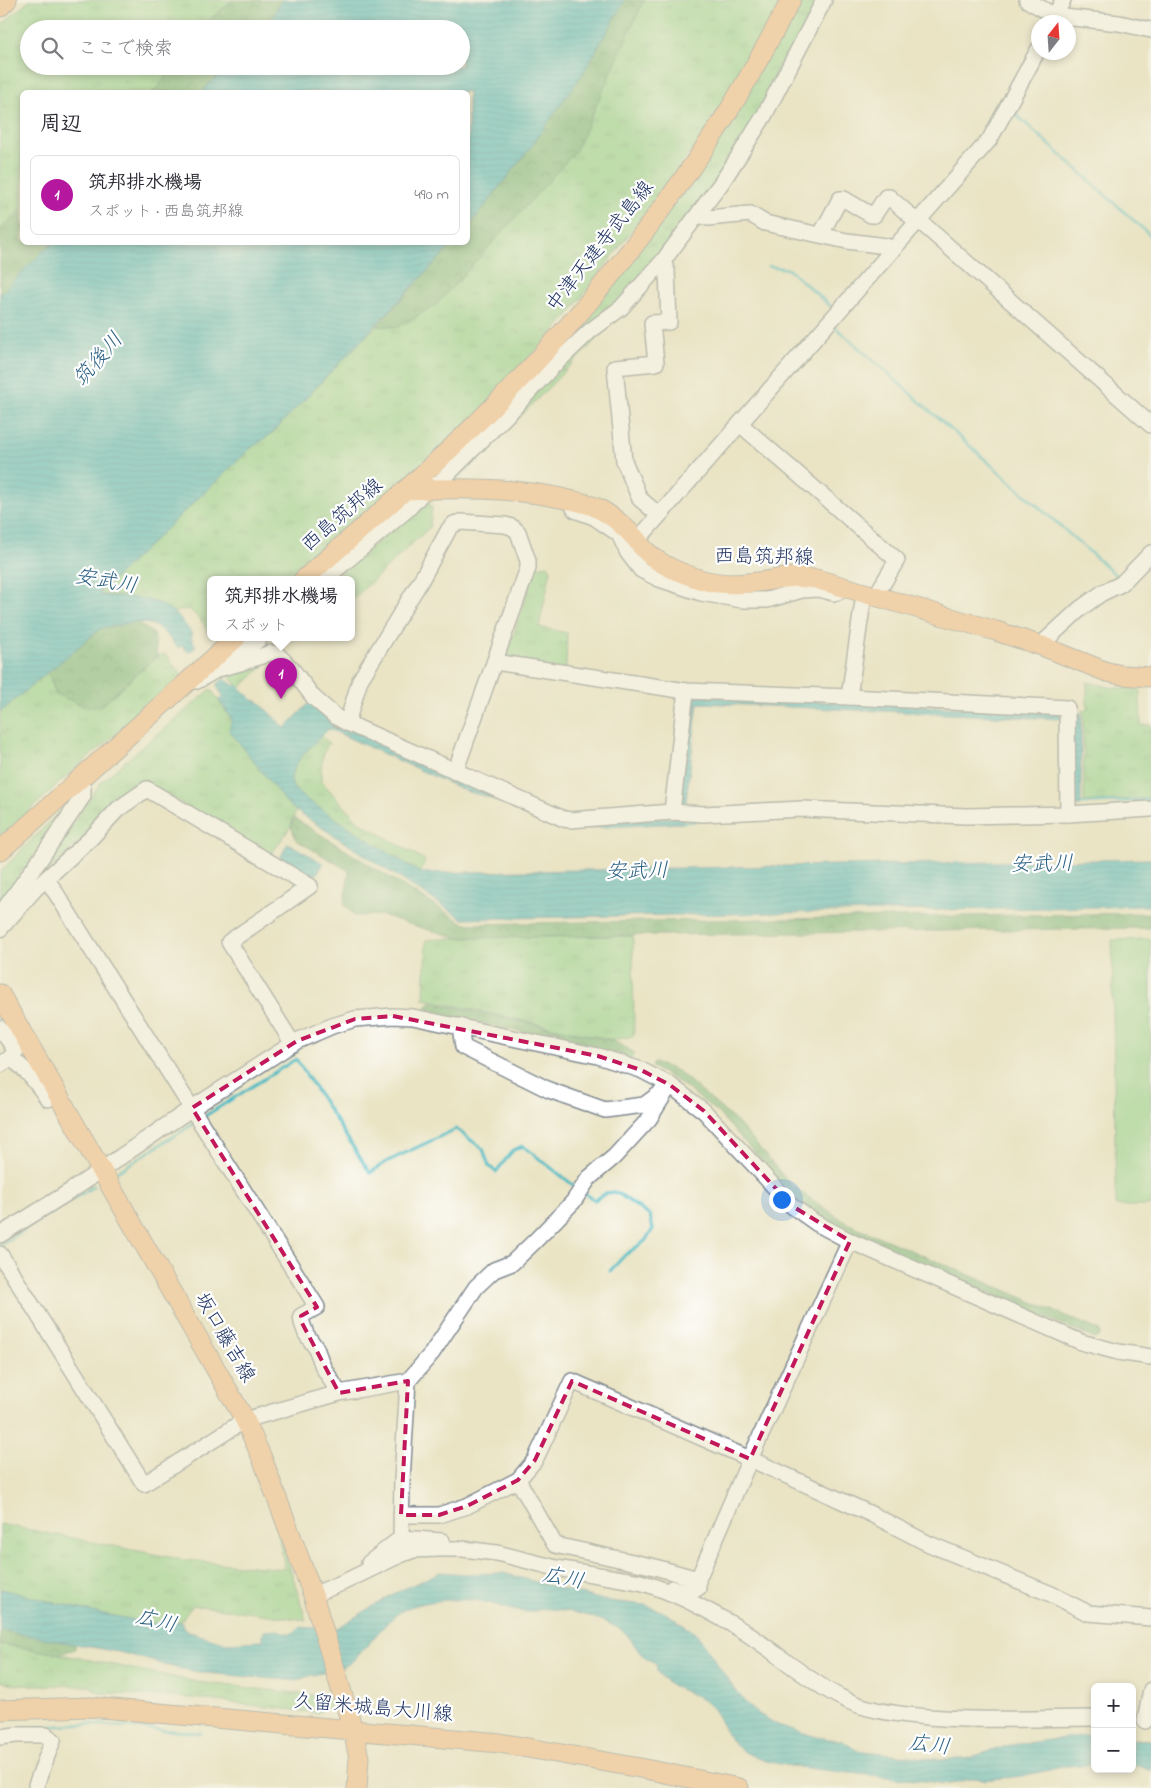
<!DOCTYPE html>
<html lang="ja">
<meta charset="utf-8">
<style>
body{margin:0;font-family:"Indie Flower","Klee One",sans-serif;background:#f7f7f7;color:#2b2b33}
.controls{position:absolute;right:15px;bottom:15px;display:grid;overflow:hidden;border-radius:8px;box-shadow:0 2px 8px #0003}
.controls button{width:45px;height:45px;display:grid;place-items:center;padding:0;border:0;border-bottom:1px solid #e1e1e2;background:#fff;color:#2b2b33;font:25px sans-serif}
.compass{position:absolute;left:1031px;top:15px;width:45px;height:45px;border-radius:50%;background:#fff;box-shadow:0 2px 8px #0003;rotate:17deg}
.you{position:absolute;left:781px;top:1199px;width:18px;height:18px;margin:-12px;border:4px solid #fff;border-radius:50%;background:#1a73e8;box-shadow:0 0 0 8px #1a73e833}
.badge{display:grid;place-items:center;width:32px;height:32px;border-radius:50%;background:#b5179e;color:#fff;font-size:16px;font-weight:700}
.pin{position:absolute;translate:-50% -41px;filter:drop-shadow(0 1px 2px #0008)}
.pin::after{content:'';position:absolute;top:26px;width:18px;height:15px;background:inherit;clip-path:polygon(0 0,100% 0,50% 100%)}
.popup{position:absolute;left:207px;top:576px;width:148px;height:65px;box-sizing:border-box;display:grid;place-content:center;border-radius:8px;background:#fff;filter:drop-shadow(0 1px 4px #0005);font-size:16px;white-space:nowrap;color:#7c7c81}
.popup b{font-size:19px;color:#2b2b33}
.popup::after{content:'';position:absolute;left:50%;top:100%;margin-left:-10px;border:10px solid transparent;border-top-color:#fff}
.list{margin:0;padding:0;list-style:none}
h2{display:flex;justify-content:space-between;align-items:center;height:65px;margin:0;padding:0 20px;font-size:21px}
h2 small{font-size:16px;font-weight:400;color:#7c7c81}
.list li{display:grid;grid-template-columns:32px 1fr auto;gap:15px;align-items:center;box-sizing:border-box;height:80px;margin:0 10px 10px;padding:0 10px;border:1px solid #e1e1e2;border-radius:8px}
.list b{display:block;font-size:19px;white-space:nowrap}
.list p{margin:0;font-size:16px;white-space:nowrap;color:#7c7c81}
.list em{font-size:16px;font-style:normal;color:#7c7c81}
.icon{flex:none;width:28px;height:28px;fill:none;stroke:currentColor;stroke-width:2;stroke-linecap:round;stroke-linejoin:round}
.map{position:relative;flex:none;width:1151px;height:1788px;overflow:hidden}
.search{position:absolute;background:#fff;box-shadow:0 2px 8px #0003;left:20px;top:20px;width:450px;height:55px;display:flex;align-items:center;gap:12px;box-sizing:border-box;padding:0 18px;border-radius:28px;color:#7c7c81;font-size:19px}
.panel{position:absolute;background:#fff;box-shadow:0 2px 8px #0003;left:20px;top:90px;width:450px;height:155px;border-radius:8px}
.map>svg:first-child{display:block}
.grass{fill:url(#grass-tufts);stroke:#548075}
.forest{fill:url(#forest-crowns);stroke:#46726b}
.park{fill:#8cd28c;stroke:#548075}
.water{fill:url(#water-rules);stroke:#347491}
.lines{fill:none;stroke-linecap:round;stroke-linejoin:round}
.stream{stroke:#4cbac4;stroke-width:3}
.minor-casing{stroke:#828a91;stroke-width:18}
.major-casing{stroke:#828a91;stroke-width:21}
.minor{stroke:#fff;stroke-width:15}
.major{stroke:#f9bc8a;stroke-width:19}
.marked{fill:none;stroke:#c2185b;stroke-width:4;stroke-dasharray:10 6;stroke-linejoin:round}
.labels{text-anchor:middle;dominant-baseline:central;stroke-width:4.5;stroke-linejoin:round;paint-order:stroke}
.street-label{font-size:20px;fill:#1b2f5e;stroke:#fff}
.water-label{font-size:21px;font-style:italic;fill:#2c6082;stroke:#fff}
</style>
<div class="map">
<svg width="1151" height="1788" viewBox="0 0 1151 1788">
<defs>
<pattern id="grass-tufts" width="24" height="20" patternUnits="userSpaceOnUse" patternTransform="scale(1.25)"><rect width="24" height="20" fill="#8cd28c"/><path d="M3 7l-1-3M5 7V3M7 7l1-3M15 17l-1-3M17 17v-4M19 17l1-3" fill="none" stroke="#72ab76"/></pattern>
<pattern id="forest-crowns" width="20" height="18" patternUnits="userSpaceOnUse" patternTransform="scale(1.25)"><rect width="20" height="18" fill="#71b478"/><path d="M2 6a3 3 0 1 1 6 0M12 15a3 3 0 1 1 6 0" fill="none" stroke="#5c9366"/></pattern>
<pattern id="water-rules" width="6" height="5" patternUnits="userSpaceOnUse" patternTransform="scale(1.25)"><rect width="6" height="5" fill="#4cbac4"/><path d="M0 2.5h6" fill="none" stroke="#3e98a2"/></pattern>
</defs>
<rect width="100%" height="100%" fill="#fff"/>
<filter id="ink" filterUnits="userSpaceOnUse"><feTurbulence type="fractalNoise" baseFrequency=".02" numOctaves="2"/><feDisplacementMap in="SourceGraphic" scale="10" xChannelSelector="R" yChannelSelector="G"/><feConvolveMatrix kernelMatrix="1 2 1 2 8 2 1 2 1" color-interpolation-filters="sRGB"/></filter>
<filter id="wash" filterUnits="userSpaceOnUse"><feTurbulence type="fractalNoise" baseFrequency=".0096" numOctaves="4" result="noise"/><feDisplacementMap in="SourceGraphic" scale="20" xChannelSelector="R" yChannelSelector="G"/><feGaussianBlur stdDeviation="1.12" result="paint"/><feColorMatrix in="noise" values="0 0 0 0 0 0 0 0 0 0 0 0 0 0 0 0 0 1.4 0 .05"/><feComposite in="paint" operator="in"/></filter>
<g filter="url(#wash)">
<rect width="100%" height="100%" fill="#eae4c4"/>
<g class="grass">
<path d="M 30,0 L 233,0 L 198,29 L 29,29 L 29,66 L 173,66 L 157,89 L 152,92 L 22,92 L 22,208 L 0,230 L 0,26 Z"/>
<path d="M 644,0 L 783,0 L 704,135 L 566,318 L 476,416 L 294,580 L 211,580 L 211,637 L 203,623 L 189,609 L 174,612 C 147,596 129,597 100,595 L 100,592 L 251,448 L 271,434 L 376,326 L 399,327 L 612,68 Z"/>
<path d="M 800,0 L 819,0 L 736,154 L 659,259 L 618,306 L 436,481 L 425,479 L 581,321 Z"/>
<path d="M 611,324 L 456,482 L 444,483 L 578,346 Z"/>
<path d="M 427,499 L 432,508 L 430,527 L 351,601 L 351,580 L 332,580 Z"/>
<path d="M 548,565 L 551,570 L 539,627 L 567,633 L 566,670 L 505,661 L 535,567 Z"/>
<path d="M 165,654 L 183,677 L 68,775 L 0,838 L 0,712 L 48,672 L 56,695 L 102,705 L 157,656 Z"/>
<path d="M 271,659 L 240,688 L 227,674 Z"/>
<path d="M 1087,682 L 1114,688 L 1140,689 L 1141,725 L 1151,725 L 1151,798 L 1084,802 L 1083,710 L 1087,710 Z"/>
<path d="M 211,689 L 285,801 L 296,811 L 291,826 L 270,856 L 144,781 L 23,895 L 102,781 Z"/>
<path d="M 322,736 L 329,743 C 321,754 321,768 321,781 L 358,821 L 425,860 L 420,873 L 304,798 C 301,795 295,791 293,787 C 282,768 311,748 322,736 Z"/>
<path d="M 74,797 L 72,805 L 0,902 L 0,872 Z"/>
<path d="M 633,936 L 634,1036 L 612,1040 L 424,999 L 426,940 L 459,938 Z"/>
<path d="M 274,1515 L 306,1620 L 193,1605 L 181,1621 L 168,1626 L 92,1612 L 0,1589 L 0,1524 L 185,1560 L 285,1569 Z"/>
<path d="M 0,1644 L 60,1654 L 197,1682 L 329,1697 L 330,1706 L 318,1713 L 191,1698 L 100,1693 L 90,1686 L 18,1685 L 0,1681 Z"/>
</g>
<g class="forest">
<path d="M 233,0 L 282,0 L 273,18 L 263,29 L 198,29 Z"/>
<path d="M 625,0 L 644,0 L 575,152 L 436,305 L 399,327 L 376,326 L 454,243 L 468,242 L 468,227 L 529,149 L 583,73 Z"/>
<path d="M 173,66 L 227,66 L 202,92 L 152,92 L 157,89 Z"/>
<path d="M 22,208 L 22,242 L 54,243 L 41,253 L 0,295 L 0,230 Z"/>
<path d="M 136,622 L 154,634 L 157,656 L 102,705 L 85,707 L 56,694 L 48,672 L 101,628 Z"/>
<path d="M 294,818 L 465,924 L 1151,913 L 1151,928 L 459,938 L 418,927 L 382,915 L 355,916 L 344,905 L 349,871 L 296,840 L 291,826 Z"/>
<path d="M 430,1002 L 612,1040 L 635,1053 L 632,1059 L 572,1042 L 429,1013 L 426,1008 Z"/>
<path d="M 654,1062 L 678,1071 L 739,1124 L 792,1186 L 847,1223 L 1099,1330 L 1101,1335 L 1095,1339 L 845,1231 L 799,1202 L 717,1112 L 680,1083 L 652,1067 Z"/>
<path d="M 0,1630 L 75,1644 L 75,1649 L 60,1654 L 0,1644 Z"/>
</g>
<path class="park" d="M 1151,939 L 1151,1206 L 1116,1206 L 1112,940 Z"/>
<g class="water">
<path d="M 282,0 L 625,0 L 583,73 L 529,149 L 468,227 L 468,92 L 202,92 L 227,66 L 461,66 L 461,29 L 263,29 L 273,17 Z"/>
<path d="M 54,243 L 454,243 L 271,434 L 251,448 L 100,592 L 100,595 C 125,597 151,596 172,611 C 180,617 187,627 193,635 L 191,637 L 196,647 L 189,652 L 181,646 L 178,648 L 161,629 L 150,624 L 136,622 L 101,628 L 0,712 L 0,295 L 41,253 Z"/>
<path d="M 224,678 L 234,686 L 237,685 L 253,700 L 258,701 L 285,728 L 310,702 L 558,821 L 555,826 L 485,796 L 468,792 L 329,729 C 316,742 283,768 293,787 C 295,791 301,795 304,798 L 420,873 L 1151,859 L 1151,906 L 463,919 L 296,811 L 285,801 L 229,730 L 232,719 L 219,700 L 223,696 L 216,685 Z"/>
<path d="M 692,696 L 1061,712 L 1061,719 L 698,703 L 685,808 L 678,807 Z"/>
<path d="M 1072,713 L 1081,713 L 1081,806 L 1073,806 Z"/>
<path d="M 683,817 L 683,823 L 569,829 L 569,823 Z"/>
<path d="M 288,843 L 323,863 L 315,877 L 280,858 Z"/>
<path d="M 440,1572 L 465,1574 L 503,1573 L 603,1600 L 645,1605 L 664,1612 L 697,1634 L 728,1680 L 745,1702 L 757,1713 L 778,1725 L 817,1737 L 843,1741 L 856,1750 L 935,1759 L 965,1759 L 1010,1745 L 1089,1735 L 1095,1735 L 1095,1764 L 1067,1766 L 1022,1776 L 984,1780 L 975,1778 L 949,1784 L 806,1768 C 782,1765 747,1761 731,1740 C 722,1729 719,1714 709,1705 C 698,1694 679,1692 666,1681 C 664,1679 660,1676 658,1673 C 656,1670 658,1666 654,1663 C 652,1660 647,1660 645,1658 C 635,1649 631,1636 620,1629 C 600,1618 574,1611 551,1609 C 543,1608 534,1612 525,1612 C 510,1611 496,1604 481,1601 C 463,1598 428,1600 410,1607 C 386,1616 370,1647 350,1663 C 335,1674 313,1672 297,1681 L 204,1673 L 176,1668 L 123,1653 L 0,1630 L 0,1589 L 92,1612 L 168,1626 L 181,1621 L 186,1631 L 227,1643 L 260,1641 L 264,1638 L 262,1636 L 264,1631 C 268,1631 273,1630 277,1630 C 289,1632 289,1638 300,1627 L 312,1628 L 337,1628 L 393,1594 Z"/>
<path d="M 1132,1739 L 1151,1740 L 1151,1771 L 1139,1766 L 1132,1766 Z"/>
</g>
<g class="lines">
<g class="stream">
<path d="M 1013,112 L 1151,236"/>
<path d="M 768,266 L 788,269 L 834,309"/>
<path d="M 834,326 L 1118,577"/>
<path d="M 1082,804 L 1151,800"/>
<path d="M 683,822 L 696,821"/>
<path d="M 202,1118 L 296,1059 L 370,1173 L 386,1162 L 456,1129 L 483,1149 L 489,1166 L 496,1172 L 513,1150 L 523,1146 L 577,1188"/>
<path d="M 117,1172 L 195,1123"/>
<path d="M 584,1193 L 595,1200 L 606,1193 L 614,1192 L 622,1196 L 650,1216 L 653,1229 L 645,1241 L 625,1255 L 610,1271"/>
<path d="M 0,1245 L 94,1186"/>
<path d="M 24,1728 L 90,1724 L 200,1733"/>
</g>
</g>
</g>
<g filter="url(#ink)">
<g class="lines">
<g class="minor-casing">
<g id="minor">
<path d="M 1027,0 L 1055,16 L 1119,23 L 1151,30"/>
<path d="M 1052,22 L 1063,0"/>
<path d="M 699,215 L 708,218 L 750,214 L 765,223 L 847,241 L 886,246 L 894,249"/>
<path d="M 821,234 L 840,199 L 844,199 L 871,215 L 874,215 L 886,197 L 889,197 L 914,219 L 924,225 L 1151,425"/>
<path d="M 740,424 L 897,560 L 875,597"/>
<path d="M 574,501 L 573,506 L 575,510 L 594,517 L 619,534 L 628,553 L 641,570 L 659,579 L 701,593 L 742,600 L 767,600 L 802,590 L 818,589 L 834,593 L 838,592"/>
<path d="M 659,515 L 640,499 L 624,461 L 615,367 L 656,363 L 652,323 L 669,322 L 667,271 L 663,261"/>
<path d="M 636,539 L 642,535 L 990,139 L 1038,50"/>
<path d="M 324,580 L 408,509 L 426,489 L 439,483 L 514,408 L 553,366 L 590,331 L 621,308 L 663,261 L 722,182 L 742,151 L 764,116 L 824,0"/>
<path d="M 1042,646 L 1045,641 L 1081,608 L 1102,593 L 1121,584 L 1151,553"/>
<path d="M 495,662 L 686,691 L 849,697 L 864,594"/>
<path d="M 230,664 L 260,638"/>
<path d="M 193,681 L 197,681 L 218,669 L 244,662 L 270,653 L 277,654 L 291,668 L 314,698 L 336,717 L 347,723"/>
<path d="M 849,697 L 1067,708 L 1068,814"/>
<path d="M 455,772 L 528,568 L 528,561 L 518,532 L 512,527 L 505,525 L 461,522 L 454,524 L 449,529 L 420,582 L 360,680 L 347,723 L 564,819 L 570,820 L 672,812 L 704,814 L 802,809 L 966,816 L 1068,814 L 1151,809"/>
<path d="M 672,812 L 686,691"/>
<path d="M 47,879 L 317,1307 L 301,1316 L 302,1323 L 306,1334 L 316,1348 L 323,1367 L 339,1393"/>
<path d="M 0,915 L 41,858 L 83,796 L 83,788 L 79,779"/>
<path d="M 0,929 L 35,889 L 91,838 L 118,809 L 147,789 L 310,886 L 229,942 L 293,1044"/>
<path d="M 460,1026 L 463,1047 L 549,1090 L 605,1110 L 644,1105 L 662,1092"/>
<path d="M 0,1028 L 16,1051 L 10,1058 L 0,1065"/>
<path d="M 10,1058 C 26,1068 37,1084 48,1099 L 57,1094"/>
<path d="M 0,1235 L 72,1190 L 192,1108 L 297,1041 L 332,1026 L 355,1019 L 393,1016 L 413,1017 L 598,1056 L 641,1070 L 670,1085 L 704,1111 L 792,1206 L 816,1223 L 850,1241 L 1081,1342 L 1118,1352 L 1151,1357"/>
<path d="M 0,1254 L 144,1484 L 245,1420 L 339,1393 L 408,1381 L 432,1353 L 476,1287 L 494,1270 L 512,1263 L 535,1241 L 573,1202 L 589,1178 L 614,1157 L 649,1119 L 670,1085"/>
<path d="M 518,1480 L 555,1545 L 651,1566 L 698,1579"/>
<path d="M 401,1515 L 439,1515 L 467,1506 L 518,1480 L 535,1460 L 572,1381 L 750,1459 L 873,1515 L 927,1543 L 1051,1594 L 1088,1613 L 1151,1618"/>
<path d="M 401,1538 L 402,1480 L 408,1381"/>
<path d="M 369,1563 L 401,1538 L 442,1541"/>
<path d="M 672,1588 L 691,1592 L 698,1588 L 698,1579 L 750,1459 L 850,1241"/>
<path d="M 313,1595 L 344,1582 L 400,1555 L 413,1550 L 438,1549 L 463,1549 L 497,1553 L 556,1568 L 640,1582 C 675,1592 712,1612 743,1631 C 776,1652 805,1679 840,1697 C 864,1710 890,1713 917,1716 C 976,1722 1035,1718 1095,1718"/>
<path d="M 1145,1721 L 1151,1690"/>
<path d="M 0,1737 L 16,1735 L 46,1735 L 53,1740 L 36,1785 L 37,1788"/>
</g>
</g>
<g class="major-casing">
<g id="major">
<path d="M 0,7 L 7,0"/>
<path d="M 406,490 C 458,488 513,487 565,499 C 576,501 591,504 601,510 C 614,517 626,528 636,539 C 640,544 643,549 648,553 C 662,566 681,573 699,579 C 734,589 758,581 793,577 C 800,577 808,579 816,579 L 996,631 L 1042,646 L 1107,672 L 1122,675 L 1151,677"/>
<path d="M 303,580 C 363,527 425,475 482,418 C 566,335 642,241 708,143 C 739,97 765,48 791,0"/>
<path d="M 0,851 L 236,638"/>
<path d="M 0,994 L 245,1420 L 262,1458 L 313,1595 L 353,1730 L 359,1758 L 357,1788"/>
<path d="M 0,1710 L 90,1707 L 500,1743 L 640,1768 L 739,1788"/>
</g>
</g>
<use href="#minor" class="minor"/>
<use href="#major" class="major"/>
</g>
</g>
<path d="M0 0H1151V1788H0ZM 393,1016 L 598,1056 L 641,1070 L 670,1085 L 704,1111 L 792,1206 L 850,1241 L 750,1459 L 572,1381 L 535,1460 L 518,1480 L 467,1506 L 439,1515 L 401,1515 L 408,1381 L 339,1393 L 302,1323 L 301,1316 L 317,1307 L 192,1108 L 297,1041 L 355,1019 Z" fill="#eae4c4" fill-opacity=".55" fill-rule="evenodd"/>
<path class="marked" d="M 393,1016 L 598,1056 L 641,1070 L 670,1085 L 704,1111 L 792,1206 L 850,1241 L 750,1459 L 572,1381 L 535,1460 L 518,1480 L 467,1506 L 439,1515 L 401,1515 L 408,1381 L 339,1393 L 302,1323 L 301,1316 L 317,1307 L 192,1108 L 297,1041 L 355,1019 Z"/>
<g class="labels">
<g class="street-label">
<text transform="translate(601 247) rotate(-52)">中津天建寺武島線</text>
<text transform="translate(343 516) rotate(-41)">西島筑邦線</text>
<text transform="translate(764 558) rotate(1)">西島筑邦線</text>
<text transform="translate(224 1338) rotate(60)">坂口藤吉線</text>
<text transform="translate(373 1709) rotate(5)">久留米城島大川線</text>
</g>
<g class="water-label">
<text transform="translate(99 360) rotate(-49)">筑後川</text>
<text transform="translate(106 582) rotate(10)">安武川</text>
<text transform="translate(1042 865) rotate(-1)">安武川</text>
<text transform="translate(637 872) rotate(-1)">安武川</text>
<text transform="translate(563 1579) rotate(11)">広川</text>
<text transform="translate(156 1622) rotate(14)">広川</text>
<text transform="translate(929 1746) rotate(7)">広川</text>
</g>
</g>
</svg>
<div class="controls">
<button>+</button>
<button>−</button>
</div>
<svg class="compass" viewBox="-18 -18 36 36"><path d="M0-13l5 13h-10z" fill="#e53935"/><path d="M0 13l5-13h-10z" fill="#7c7c81"/></svg>
<div class="you"></div>
<div class="pin badge" style="left:281px;top:699px">1</div>
<div class="popup"><b>筑邦排水機場</b>スポット</div>
<div class="search"><svg class="icon" aria-label="search" viewBox="0 0 24 24"><circle cx="10" cy="10" r="6"/><path d="M15 15l6 6"/></svg>ここで検索</div>
<section class="panel">
<h2>周辺<small></small></h2>
<ul class="list">
<li><span class="badge">1</span><div><b>筑邦排水機場</b><p>スポット · 西島筑邦線</p></div><em>490 m</em></li>
</ul>
</section>
</div>
